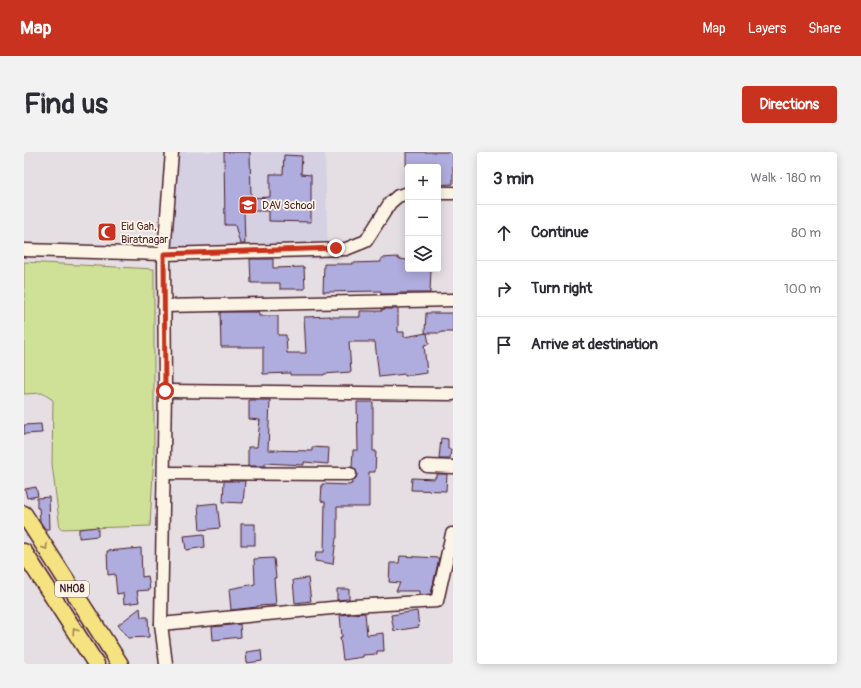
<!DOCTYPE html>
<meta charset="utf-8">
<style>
body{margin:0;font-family:Pangolin,sans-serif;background:#f2f2f3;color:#2b2b33}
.controls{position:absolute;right:12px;top:12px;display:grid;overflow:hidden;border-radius:4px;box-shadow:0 2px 10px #0003}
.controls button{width:36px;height:36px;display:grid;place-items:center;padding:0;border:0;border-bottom:1px solid #e1e1e2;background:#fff;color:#2b2b33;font:20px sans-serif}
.stop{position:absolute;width:12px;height:12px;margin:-9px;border:3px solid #c8321e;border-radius:50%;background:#fff}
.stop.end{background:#c8321e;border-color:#fff;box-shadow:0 1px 4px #0008}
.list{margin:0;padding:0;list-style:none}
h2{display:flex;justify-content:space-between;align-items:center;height:52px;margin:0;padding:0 16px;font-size:17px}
h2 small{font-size:13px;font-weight:400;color:#7c7c81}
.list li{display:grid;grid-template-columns:26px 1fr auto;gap:12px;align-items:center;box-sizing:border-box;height:56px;padding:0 16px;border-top:1px solid #e1e1e2}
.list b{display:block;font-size:15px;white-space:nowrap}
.list em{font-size:13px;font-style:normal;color:#7c7c81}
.icon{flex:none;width:22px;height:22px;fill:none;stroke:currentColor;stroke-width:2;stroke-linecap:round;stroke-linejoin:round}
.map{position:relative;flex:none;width:429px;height:512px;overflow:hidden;border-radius:4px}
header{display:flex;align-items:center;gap:24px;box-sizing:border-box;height:56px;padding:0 20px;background:#c8321e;color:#fff}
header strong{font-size:19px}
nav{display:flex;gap:22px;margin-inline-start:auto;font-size:14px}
.intro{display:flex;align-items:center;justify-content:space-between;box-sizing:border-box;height:96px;padding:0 24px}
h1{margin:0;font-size:28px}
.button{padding:10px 18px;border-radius:4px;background:#c8321e;color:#fff;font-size:14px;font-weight:700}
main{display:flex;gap:24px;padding:0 24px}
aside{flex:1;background:#fff;border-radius:4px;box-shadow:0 2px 10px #0003}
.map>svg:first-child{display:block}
.built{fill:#d5d0e2}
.green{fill:#cee196;stroke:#8c8060}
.building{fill:#afacde;stroke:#4a1f2b}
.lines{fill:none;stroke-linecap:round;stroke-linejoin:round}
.minor-casing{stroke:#4a1f2b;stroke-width:15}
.major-casing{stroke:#4a1f2b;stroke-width:19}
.minor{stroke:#fcf5e5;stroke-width:12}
.major{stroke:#f5e382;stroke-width:16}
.oneway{stroke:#a08156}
.route{stroke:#c8321e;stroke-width:5}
.labels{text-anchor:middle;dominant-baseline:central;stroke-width:3.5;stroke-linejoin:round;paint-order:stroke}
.shield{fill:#fcf5e5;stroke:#7f5f63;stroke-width:1}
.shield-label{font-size:10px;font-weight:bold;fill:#4a1f2b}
.poi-label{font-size:11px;fill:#4a1f2b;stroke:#fcf5e5;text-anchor:start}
</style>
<header>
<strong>Map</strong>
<nav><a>Map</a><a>Layers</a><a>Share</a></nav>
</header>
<div class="intro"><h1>Find us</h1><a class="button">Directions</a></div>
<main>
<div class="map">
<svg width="429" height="512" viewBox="0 0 429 512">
<rect width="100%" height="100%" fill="#e5dfe3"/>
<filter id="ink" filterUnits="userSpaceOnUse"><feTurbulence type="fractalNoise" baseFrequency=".025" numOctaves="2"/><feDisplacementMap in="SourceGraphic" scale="8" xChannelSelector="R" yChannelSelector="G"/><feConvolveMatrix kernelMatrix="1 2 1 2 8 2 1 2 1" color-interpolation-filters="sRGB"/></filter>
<g filter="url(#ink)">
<path class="built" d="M 148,0 L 301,0 L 304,107 L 143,107 Z"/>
<path class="green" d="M 0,110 L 130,117 L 130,303 L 126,374 L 36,377 L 28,312 L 29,248 L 18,241 L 0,242 Z"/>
<g class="building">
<path d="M 200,0 L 226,0 L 227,46 L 246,45 L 246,22 L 259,22 L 260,3 L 278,4 L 277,22 L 287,23 L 287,70 L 245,69 L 245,59 L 220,59 L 221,92 L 216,92 L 211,73 L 201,73 Z"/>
<path d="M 382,0 L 429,0 L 429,32 L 414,33 L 414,15 L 382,15 Z"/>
<path d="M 374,105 L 374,107 L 384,108 L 384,117 L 407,117 L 406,141 L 373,141 L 373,142 L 357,142 L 357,139 L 299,140 L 300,112 L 328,112 L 328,111 L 357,110 L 357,106 Z"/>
<path d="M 226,107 L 249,107 L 249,116 L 280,115 L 281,137 L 256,137 L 256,131 L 227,131 Z"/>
<path d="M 358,157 L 374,157 L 374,180 L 380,180 L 380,185 L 403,181 L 405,192 L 400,193 L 403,221 L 381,224 L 381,222 L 355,225 L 351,190 L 325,190 L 327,220 L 300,222 L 300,223 L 266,223 L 266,221 L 239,222 L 239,195 L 197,195 L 196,160 L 235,160 L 235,164 L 254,164 L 254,183 L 262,183 L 263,201 L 282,201 L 280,165 L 306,164 L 306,165 L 336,165 L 336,159 L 358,159 Z"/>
<path d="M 402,161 L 429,161 L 429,180 L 417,180 L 417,181 L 401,181 Z"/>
<path d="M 225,248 L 246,248 L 244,298 L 288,299 L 288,295 L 305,296 L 304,312 L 280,310 L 280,313 L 241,311 L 241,314 L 224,314 L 224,295 L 233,295 L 236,268 L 225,267 Z"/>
<path d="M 333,250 L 349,250 L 349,299 L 352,299 L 351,320 L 345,320 L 345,355 L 313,355 L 313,386 L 312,386 L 309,412 L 291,409 L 292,400 L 300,400 L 301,350 L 297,349 L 298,332 L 326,333 L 326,332 L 328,332 L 328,329 L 332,326 L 333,322 L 332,318 L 328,315 L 329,298 L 334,298 Z"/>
<path d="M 17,272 L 18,281 L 0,282 L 0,273 Z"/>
<path d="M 417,286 L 424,287 L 424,297 L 427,297 L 426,307 L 415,307 Z"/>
<path d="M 413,322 L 423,322 L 422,339 L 387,338 L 388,326 L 411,327 L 411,324 L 413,324 Z"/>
<path d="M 200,329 L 221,329 L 219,351 L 199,350 Z"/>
<path d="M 12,335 L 14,344 L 3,346 L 1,337 Z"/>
<path d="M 25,345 L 26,377 L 21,377 L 16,369 L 15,356 L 13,356 L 13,346 Z"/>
<path d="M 193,351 L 196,376 L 176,378 L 174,353 Z"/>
<rect x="217" y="372" width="14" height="21"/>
<path d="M 74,375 L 74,384 L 55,386 L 55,377 Z"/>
<path d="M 180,382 L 181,395 L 162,398 L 160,384 Z"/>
<path d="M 117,396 L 118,425 L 124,424 L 126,438 L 113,439 L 115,450 L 100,452 L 99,441 L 93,442 L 91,422 L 84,423 L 83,399 Z"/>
<path d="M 376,404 L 415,406 L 407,442 L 395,443 L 395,439 L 372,439 L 376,431 L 365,430 L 366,411 L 375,411 Z"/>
<path d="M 250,406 L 252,426 L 250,426 L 252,453 L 233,454 L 233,455 L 207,458 L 205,437 L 231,432 L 230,407 Z"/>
<path d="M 284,426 L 287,449 L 271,451 L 269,428 Z"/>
<path d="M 313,437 L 325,437 L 325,447 L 313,448 Z"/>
<path d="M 116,456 L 117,465 L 124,465 L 125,485 L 104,486 L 94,473 Z"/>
<path d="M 393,459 L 395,475 L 370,479 L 367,463 Z"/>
<path d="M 341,461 L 343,483 L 359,481 L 360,499 L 353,499 L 353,502 L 339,503 L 339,505 L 319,508 L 316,485 L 318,485 L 316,463 Z"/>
<path d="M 216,472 L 217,485 L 189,488 L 188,475 Z"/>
<path d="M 237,498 L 238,509 L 223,511 L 222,500 Z"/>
</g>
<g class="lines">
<g class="minor-casing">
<g id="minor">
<path d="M 414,41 L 429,41"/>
<path d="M 0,98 L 140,102 L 148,0"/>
<path d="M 140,154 L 429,148"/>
<path d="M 141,239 L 429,242"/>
<path d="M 403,314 L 429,315"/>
<path d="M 140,321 L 326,322"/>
<path d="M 137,472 L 329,454 L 413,449 L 428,382 L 429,382"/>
<path d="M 142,512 L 137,472 L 141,239 L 140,102 L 322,97 L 342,89 L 366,51 L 374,44 L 381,42 L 384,42"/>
</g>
</g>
<g class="major-casing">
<g id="major">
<path d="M 0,362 L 96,512"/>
<path d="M 0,400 L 72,512"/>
</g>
</g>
<use href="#minor" class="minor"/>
<use href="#major" class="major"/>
</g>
<defs><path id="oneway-chevron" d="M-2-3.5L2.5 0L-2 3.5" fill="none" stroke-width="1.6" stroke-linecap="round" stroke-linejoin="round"/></defs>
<g class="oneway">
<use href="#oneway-chevron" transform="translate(21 395) rotate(57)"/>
<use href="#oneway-chevron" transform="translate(51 479) rotate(-123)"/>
</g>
</g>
<g class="lines" filter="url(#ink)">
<path class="route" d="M 141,239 L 140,102 L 312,96"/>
</g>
<defs>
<g id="school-square" transform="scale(1)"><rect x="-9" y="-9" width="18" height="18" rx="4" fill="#c8321e" stroke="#fcf5e5"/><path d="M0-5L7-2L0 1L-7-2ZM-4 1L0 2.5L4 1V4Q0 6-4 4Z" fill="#fff"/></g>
<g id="mosque-square" transform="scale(1)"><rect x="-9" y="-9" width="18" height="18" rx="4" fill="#c8321e" stroke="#fcf5e5"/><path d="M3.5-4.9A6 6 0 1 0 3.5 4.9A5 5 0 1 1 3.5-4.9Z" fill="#fff"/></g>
</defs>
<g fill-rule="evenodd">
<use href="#school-square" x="224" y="53"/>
<use href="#mosque-square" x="83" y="80"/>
</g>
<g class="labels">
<rect class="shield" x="31" y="429" width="34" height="16" rx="3"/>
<g class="shield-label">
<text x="48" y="437">NH08</text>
</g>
<g class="poi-label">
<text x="238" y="53">DAV School</text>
<text x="97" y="74">Eid Gah,<tspan x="97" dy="13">Biratnagar</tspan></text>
</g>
</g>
</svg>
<div class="controls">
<button>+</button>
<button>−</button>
<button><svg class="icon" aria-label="layers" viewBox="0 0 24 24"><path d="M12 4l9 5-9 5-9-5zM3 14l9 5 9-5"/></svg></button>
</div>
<div class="stop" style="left:141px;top:239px"></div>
<div class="stop end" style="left:312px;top:96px"></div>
</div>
<aside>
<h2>3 min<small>Walk · 180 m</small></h2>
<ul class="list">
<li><svg class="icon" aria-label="ahead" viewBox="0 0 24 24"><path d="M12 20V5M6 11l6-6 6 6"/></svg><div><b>Continue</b></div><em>80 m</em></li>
<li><svg class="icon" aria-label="right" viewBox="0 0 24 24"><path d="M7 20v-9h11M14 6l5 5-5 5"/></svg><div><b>Turn right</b></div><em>100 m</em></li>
<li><svg class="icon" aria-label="arrive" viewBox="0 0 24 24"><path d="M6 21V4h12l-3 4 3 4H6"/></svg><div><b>Arrive at destination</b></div></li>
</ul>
</aside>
</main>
